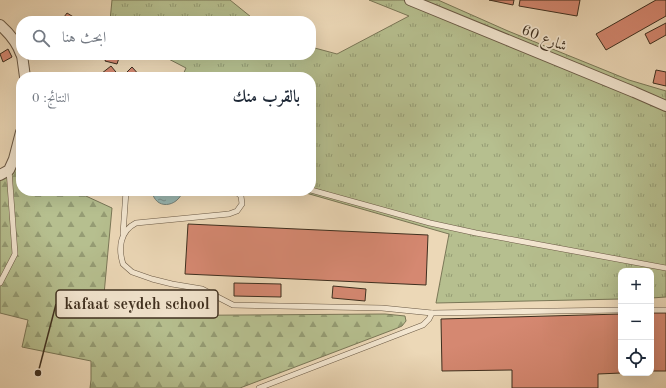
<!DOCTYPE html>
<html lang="ar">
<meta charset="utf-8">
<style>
body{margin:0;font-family:"Old Standard TT",Amiri,serif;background:#f2f2f3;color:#1f2937;direction:rtl}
.controls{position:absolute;right:12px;bottom:12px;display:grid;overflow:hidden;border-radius:8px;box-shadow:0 4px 16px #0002}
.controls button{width:36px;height:36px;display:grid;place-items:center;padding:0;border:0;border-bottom:1px solid #e0e1e3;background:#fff;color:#1f2937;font:20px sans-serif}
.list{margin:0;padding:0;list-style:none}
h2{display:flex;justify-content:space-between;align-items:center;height:52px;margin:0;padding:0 16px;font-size:17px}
h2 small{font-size:13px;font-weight:400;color:#747a83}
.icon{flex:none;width:22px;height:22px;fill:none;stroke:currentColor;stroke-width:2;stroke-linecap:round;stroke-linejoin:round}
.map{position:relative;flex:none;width:666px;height:388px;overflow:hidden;direction:ltr}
.search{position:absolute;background:#fff;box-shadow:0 4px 16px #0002;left:16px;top:16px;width:300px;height:44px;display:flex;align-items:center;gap:10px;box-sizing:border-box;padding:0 14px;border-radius:16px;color:#747a83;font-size:15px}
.panel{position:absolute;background:#fff;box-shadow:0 4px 16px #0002;left:16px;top:72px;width:300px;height:124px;border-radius:16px;direction:rtl}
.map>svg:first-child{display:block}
.grass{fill:url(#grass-tufts);stroke:#7a7757}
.forest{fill:url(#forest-firs);stroke:#7a7757}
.water{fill:url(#water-ripples);stroke:#758279}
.building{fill:#d58871;stroke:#3e2f1f}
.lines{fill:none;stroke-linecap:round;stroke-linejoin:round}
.lane-casing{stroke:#6a5945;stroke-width:6}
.street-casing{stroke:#6a5945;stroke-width:12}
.lane{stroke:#f3e6d0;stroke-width:5}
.street{stroke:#f3e6d0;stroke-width:10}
.labels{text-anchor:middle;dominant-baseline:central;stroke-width:3.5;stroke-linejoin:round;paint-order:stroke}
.street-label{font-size:15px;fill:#3e2f1f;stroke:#f3e6d0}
.leader{fill:none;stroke:#3e2f1f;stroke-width:1.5}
.callout-dot{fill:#3e2f1f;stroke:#f3e6d0;stroke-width:1.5}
.callout{fill:#f3e6d0;stroke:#3e2f1f;stroke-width:1.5}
.callout-label{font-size:16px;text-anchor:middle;font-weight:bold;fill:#3e2f1f}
</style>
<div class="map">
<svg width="666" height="388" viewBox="0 0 666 388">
<defs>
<pattern id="grass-tufts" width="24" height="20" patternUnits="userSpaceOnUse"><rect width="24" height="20" fill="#b6bf8f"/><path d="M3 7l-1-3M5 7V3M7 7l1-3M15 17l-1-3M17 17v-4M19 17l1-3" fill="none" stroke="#959c74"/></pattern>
<pattern id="forest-firs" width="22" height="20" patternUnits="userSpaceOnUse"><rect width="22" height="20" fill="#b6bf8f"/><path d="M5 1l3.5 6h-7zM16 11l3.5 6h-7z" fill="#959c74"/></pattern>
<pattern id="water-ripples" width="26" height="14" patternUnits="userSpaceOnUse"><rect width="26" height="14" fill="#9ab9b5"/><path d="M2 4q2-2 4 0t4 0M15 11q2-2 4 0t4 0" fill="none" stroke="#7f9793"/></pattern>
</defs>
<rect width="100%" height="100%" fill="#ecd8b7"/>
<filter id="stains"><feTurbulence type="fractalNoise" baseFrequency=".005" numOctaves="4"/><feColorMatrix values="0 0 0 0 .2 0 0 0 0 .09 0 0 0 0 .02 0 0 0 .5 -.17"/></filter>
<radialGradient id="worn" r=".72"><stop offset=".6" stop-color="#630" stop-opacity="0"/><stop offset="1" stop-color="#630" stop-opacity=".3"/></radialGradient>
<g class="grass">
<path d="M 112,0 L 230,0 L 256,21 L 110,21 Z"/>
<path d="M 369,0 L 438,0 L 508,31 L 629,80 L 666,91 L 666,297 L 651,298 L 651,271 L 621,271 L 621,299 L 436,303 L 449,234 L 299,191 L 311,191 L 311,77 L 182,77 L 186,68 L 161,55 L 311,55 L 311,47 L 337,54 L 409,16 Z"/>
</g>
<path class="forest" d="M 17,165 L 21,166 L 21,191 L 75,191 L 112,208 L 102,316 L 385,314 L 405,316 L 406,321 L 402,326 L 395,329 L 240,388 L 90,388 L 91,380 L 91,361 L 22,347 L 28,320 L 0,313 L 0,170 Z"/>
<path class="water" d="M 152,191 L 183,191 C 177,208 155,210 152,191 Z"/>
<g class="building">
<path d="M 489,0 L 514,0 L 513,5 Z"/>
<path d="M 520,0 L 580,0 L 577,16 L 519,6 Z"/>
<path d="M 656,0 L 666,0 L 666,16 L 606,50 L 596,34 Z"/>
<path d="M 67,13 L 80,21 L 61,21 Z"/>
<path d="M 666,23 L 666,35 L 650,44 L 645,34 Z"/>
<path d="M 8,49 L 12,57 L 3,62 L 0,54 Z"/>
<path d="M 107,55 L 120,55 L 117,64 L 105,61 Z"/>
<path d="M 111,66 L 120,77 L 97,77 Z"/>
<path d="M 132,67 L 141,77 L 124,77 L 123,76 Z"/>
<path d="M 656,70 L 666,72 L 666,86 L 653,83 Z"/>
<path d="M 188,224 L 428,235 L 426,285 L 185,274 Z"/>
<path d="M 234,283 L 281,284 L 281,297 L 234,296 Z"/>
<path d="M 333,286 L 366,289 L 365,301 L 332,298 Z"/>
<rect x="651" y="313" width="15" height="58"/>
<path d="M 621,314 L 621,373 L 598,374 L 598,388 L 512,388 L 512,370 L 442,371 L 441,319 Z"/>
</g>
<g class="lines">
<g class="lane-casing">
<g id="lane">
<path d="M 311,190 L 430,223 L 476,233 L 666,268"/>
<path d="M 235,191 L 241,196 L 242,204 L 237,211 L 229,214 L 136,223 C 120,231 118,248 123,264 L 132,272 L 152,279 L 172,284 L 202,289 L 233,305 L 382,308 L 432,313"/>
<path d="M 123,234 L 126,191"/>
<path d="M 0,283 L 15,254 L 9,170"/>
<path d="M 651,310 L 666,310"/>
<path d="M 259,388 L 423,325 L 429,319 L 432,313 L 621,310"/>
</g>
</g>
<g class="street-casing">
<g id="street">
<path d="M 410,0 L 634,92 L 666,106"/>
<path d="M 0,25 C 9,33 17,42 21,54"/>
<path d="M 22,55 L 25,77"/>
<path d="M 0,175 L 9,170 L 14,159 L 21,132"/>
</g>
</g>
<use href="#lane" class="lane"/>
<use href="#street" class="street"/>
</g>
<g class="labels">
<g class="street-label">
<text transform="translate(544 39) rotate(22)">شارع 60</text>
</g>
</g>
<path class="leader" d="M38 373L56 304"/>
<circle class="callout-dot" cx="38" cy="373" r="4"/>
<rect class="callout" x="56" y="290" width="162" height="28" rx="4"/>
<g class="callout-label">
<text x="137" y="309">kafaat seydeh school</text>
</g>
<rect width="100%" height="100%" filter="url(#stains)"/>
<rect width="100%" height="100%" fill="url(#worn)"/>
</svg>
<div class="controls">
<button>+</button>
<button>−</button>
<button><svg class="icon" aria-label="locate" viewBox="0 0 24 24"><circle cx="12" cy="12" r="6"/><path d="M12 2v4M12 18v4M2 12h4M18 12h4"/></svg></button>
</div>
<div class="search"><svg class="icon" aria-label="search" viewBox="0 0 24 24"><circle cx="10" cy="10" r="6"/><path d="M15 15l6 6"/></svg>ابحث هنا</div>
<section class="panel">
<h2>بالقرب منك<small>النتائج: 0</small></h2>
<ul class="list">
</ul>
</section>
</div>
